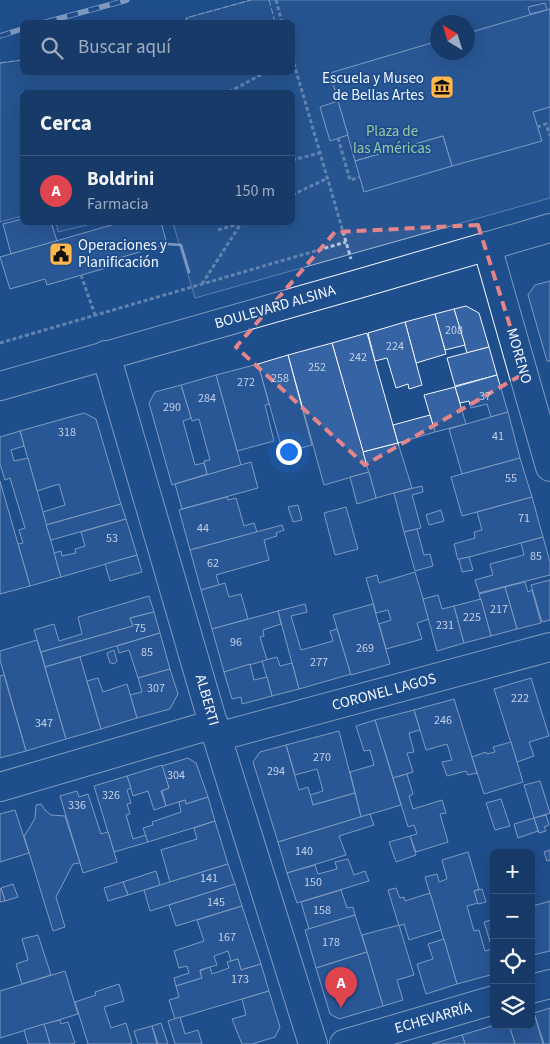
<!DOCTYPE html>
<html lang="es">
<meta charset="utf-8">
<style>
body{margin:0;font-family:"Source Sans 3",sans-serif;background:#244571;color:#f1f3f6}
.controls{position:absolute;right:15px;bottom:15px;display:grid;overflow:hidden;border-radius:8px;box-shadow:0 5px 20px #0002}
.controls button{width:45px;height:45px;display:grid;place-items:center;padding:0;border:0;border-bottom:1px solid #36547d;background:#173a69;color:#f1f3f6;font:25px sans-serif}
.compass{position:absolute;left:430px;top:15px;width:45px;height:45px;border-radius:50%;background:#173a69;box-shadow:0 5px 20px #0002;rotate:322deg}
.you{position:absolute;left:288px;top:451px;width:18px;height:18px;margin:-12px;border:4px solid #fff;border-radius:50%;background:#1a73e8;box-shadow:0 0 0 8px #1a73e833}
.badge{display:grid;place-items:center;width:32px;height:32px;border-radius:50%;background:#e797bd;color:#fff;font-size:16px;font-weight:700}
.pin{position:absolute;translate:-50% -41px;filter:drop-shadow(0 1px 2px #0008)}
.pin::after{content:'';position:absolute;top:26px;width:18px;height:15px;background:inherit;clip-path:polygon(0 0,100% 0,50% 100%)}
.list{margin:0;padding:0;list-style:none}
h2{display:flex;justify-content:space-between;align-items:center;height:65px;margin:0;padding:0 20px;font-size:21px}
h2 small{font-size:16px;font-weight:400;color:#9eadc0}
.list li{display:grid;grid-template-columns:32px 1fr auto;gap:15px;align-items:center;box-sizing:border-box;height:70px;padding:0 20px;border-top:1px solid #36547d}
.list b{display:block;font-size:19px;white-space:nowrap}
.list p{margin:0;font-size:16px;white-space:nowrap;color:#9eadc0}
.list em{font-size:16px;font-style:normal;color:#9eadc0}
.icon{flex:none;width:28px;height:28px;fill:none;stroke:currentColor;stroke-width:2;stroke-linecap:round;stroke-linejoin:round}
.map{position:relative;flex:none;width:550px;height:1044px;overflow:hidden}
.search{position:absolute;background:#173a69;box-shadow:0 5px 20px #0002;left:20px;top:20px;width:275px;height:55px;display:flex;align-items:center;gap:12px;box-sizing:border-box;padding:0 18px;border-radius:8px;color:#9eadc0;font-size:19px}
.panel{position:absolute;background:#173a69;box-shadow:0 5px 20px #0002;left:20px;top:90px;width:275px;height:135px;border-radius:8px}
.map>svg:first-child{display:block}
.green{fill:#305b95;stroke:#a8bbd7;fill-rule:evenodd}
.building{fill:#3563a3;stroke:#f2f6ff}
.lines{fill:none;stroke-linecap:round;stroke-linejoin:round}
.minor-casing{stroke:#f2f6ff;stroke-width:30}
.major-casing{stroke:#f2f6ff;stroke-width:30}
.path{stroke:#b3c4dc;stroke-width:3;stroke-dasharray:4 2.5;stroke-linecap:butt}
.minor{stroke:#1f4e8c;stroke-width:28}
.major{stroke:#1f4e8c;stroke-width:28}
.rail-casing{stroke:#f2f6ff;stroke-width:5.5}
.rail{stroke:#1f4e8c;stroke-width:4;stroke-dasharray:11;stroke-linecap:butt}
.fence{stroke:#f2f6ff;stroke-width:1;stroke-dasharray:6 2.5;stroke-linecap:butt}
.wall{stroke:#f2f6ff;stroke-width:2.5}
.marked{fill:none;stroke:#e38589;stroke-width:4;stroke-dasharray:10 6;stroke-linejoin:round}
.labels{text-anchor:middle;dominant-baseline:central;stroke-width:4;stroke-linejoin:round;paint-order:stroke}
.number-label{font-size:12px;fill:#c3d1e8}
.poi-label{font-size:15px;fill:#f2f6ff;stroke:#1f4e8c;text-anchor:end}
.park-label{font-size:15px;fill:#97c8a6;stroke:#1f4e8c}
.street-label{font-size:15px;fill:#f2f6ff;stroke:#1f4e8c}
</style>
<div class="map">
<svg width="550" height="1044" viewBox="0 0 550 1044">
<rect width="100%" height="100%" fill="#1f4e8c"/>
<g class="green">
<path d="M 251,0 L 550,0 L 550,198 L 195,298 L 173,223 L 292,222 L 292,92 L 22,92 L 22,216 L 0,222 L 0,63 L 22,60 L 22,72 L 292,72 L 292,22 L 188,22 L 186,18 ZM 438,22 L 468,22 L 468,52 L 438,52 Z"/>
<path d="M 56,222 L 95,222 L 95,223 L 58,232 Z"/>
</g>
<g class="building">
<path d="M 545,3 L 547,10 L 530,14 L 528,7 Z"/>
<path d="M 550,9 L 550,107 L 533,112 L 542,141 L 452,166 L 443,136 L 355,161 L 330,73 L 438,41 L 438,52 L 468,52 L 468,33 Z"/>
<path d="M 438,31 L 438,41 L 433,43 L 430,33 Z"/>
<path d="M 338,101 L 348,135 L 330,141 L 320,107 Z"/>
<path d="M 443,136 L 452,166 L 364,192 L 355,161 Z"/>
<path d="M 22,219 L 22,222 L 51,222 L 57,241 L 11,254 L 3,224 Z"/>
<path d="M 122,222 L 161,222 L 167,244 L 112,260 L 113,266 L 47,285 L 45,279 L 10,289 L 0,257 Z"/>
<path d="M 550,281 L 550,361 L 547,361 L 528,295 L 535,285 Z"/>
<path d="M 466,306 L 479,313 L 489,347 L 467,353 L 454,309 Z"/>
<path d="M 454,309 L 465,345 L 445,350 L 435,314 Z"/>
<path d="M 435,314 L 446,354 L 416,363 L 405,322 Z"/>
<path d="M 405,322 L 422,385 L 409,389 L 408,384 L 396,388 L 387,358 L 375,361 L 368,333 Z"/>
<path d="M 367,333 L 398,443 L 363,452 L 332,343 Z"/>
<path d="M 332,343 L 369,472 L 324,485 L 288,355 Z"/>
<path d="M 489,347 L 497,375 L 455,386 L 447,358 Z"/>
<path d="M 288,355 L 312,445 L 283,453 L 258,364 Z"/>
<path d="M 258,364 L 269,404 L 265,405 L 274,441 L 237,451 L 216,375 Z"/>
<path d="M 216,375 L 241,465 L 207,475 L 204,461 L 210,460 L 199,419 L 192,421 L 181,385 Z"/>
<path d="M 497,375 L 508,412 L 491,417 L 487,404 L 471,408 L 469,401 L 460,403 L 455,387 Z"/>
<path d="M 181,385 L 191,418 L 183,421 L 195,465 L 204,463 L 207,474 L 172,485 L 149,403 L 155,392 Z"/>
<path d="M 455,387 L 466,424 L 435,432 L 424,395 Z"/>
<path d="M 508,412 L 520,458 L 462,474 L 449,429 Z"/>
<path d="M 84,413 L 96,419 L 121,504 L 46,525 L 43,512 L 65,505 L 59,484 L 37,491 L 20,431 Z"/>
<path d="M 430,415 L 435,432 L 398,443 L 393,425 Z"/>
<path d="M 20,431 L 24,446 L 11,450 L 14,461 L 28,458 L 61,577 L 30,586 L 18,544 L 23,543 L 19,530 L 25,528 L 10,478 L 5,480 L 0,464 L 0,437 Z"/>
<path d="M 398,443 L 412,488 L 376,498 L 363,452 Z"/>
<path d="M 520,458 L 532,497 L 462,516 L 451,477 Z"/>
<path d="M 251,462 L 258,488 L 182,509 L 175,484 Z"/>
<path d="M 369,472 L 376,498 L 357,504 L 350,477 Z"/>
<path d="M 0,481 L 30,586 L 0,594 Z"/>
<path d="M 422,486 L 423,492 L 412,495 L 421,528 L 404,532 L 394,493 Z"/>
<path d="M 227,497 L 228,500 L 236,498 L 244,526 L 254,523 L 257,532 L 190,550 L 179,510 Z"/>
<path d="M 532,497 L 543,537 L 458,560 L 454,544 L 475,538 L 474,532 L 482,530 L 477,512 Z"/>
<path d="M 121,504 L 126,519 L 51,540 L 46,525 Z"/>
<path d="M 298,505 L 302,520 L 293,522 L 288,507 Z"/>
<path d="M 346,507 L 358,549 L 335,555 L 324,513 Z"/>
<path d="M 441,510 L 444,521 L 429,525 L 426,515 Z"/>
<path d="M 126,519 L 137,555 L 61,577 L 54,553 L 61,551 L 62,556 L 76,553 L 75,549 L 85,546 L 81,532 Z"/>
<path d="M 282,525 L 284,530 L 276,533 L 277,536 L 264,540 L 269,560 L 216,575 L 219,585 L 201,590 L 190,550 Z"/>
<path d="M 417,529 L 424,555 L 430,554 L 433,566 L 415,571 L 404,532 Z"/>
<path d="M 543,537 L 550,562 L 550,575 L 479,593 L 475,580 L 493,575 L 490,564 L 524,555 L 521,543 Z"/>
<path d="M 137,555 L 142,572 L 110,581 L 105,564 Z"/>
<path d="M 469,557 L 473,570 L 462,572 L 459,559 Z"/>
<path d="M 415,572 L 429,619 L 417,623 L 422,639 L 386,649 L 379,624 L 391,620 L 388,610 L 376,613 L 366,578 L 377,575 L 379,583 Z"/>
<path d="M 550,580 L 550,620 L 542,622 L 531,585 Z"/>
<path d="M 525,582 L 528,592 L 532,590 L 541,623 L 517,629 L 505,587 Z"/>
<path d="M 225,583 L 229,597 L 241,594 L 248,619 L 212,629 L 201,590 Z"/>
<path d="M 505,587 L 517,629 L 491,636 L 479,594 Z"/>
<path d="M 438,595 L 442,609 L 454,606 L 464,643 L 437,651 L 423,599 Z"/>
<path d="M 149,596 L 154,612 L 130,618 L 133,626 L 41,652 L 34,630 L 54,624 L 59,641 L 82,634 L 78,617 Z"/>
<path d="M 481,599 L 491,636 L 464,643 L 454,606 Z"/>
<path d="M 305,604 L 307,612 L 291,616 L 301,650 L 333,641 L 330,631 L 337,629 L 351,674 L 299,689 L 278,611 Z"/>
<path d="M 373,604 L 390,664 L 351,675 L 333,615 Z"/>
<path d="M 278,611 L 281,624 L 263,630 L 264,636 L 260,637 L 267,660 L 224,672 L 212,629 Z"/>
<path d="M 154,612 L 160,633 L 45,667 L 41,652 L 133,626 L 130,618 Z"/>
<path d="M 160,633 L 170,669 L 138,678 L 129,650 L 119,653 L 117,646 Z"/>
<path d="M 37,640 L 66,739 L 26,751 L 0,660 L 0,651 Z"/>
<path d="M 114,650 L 117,661 L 114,664 L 112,663 L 110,663 L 107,653 Z"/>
<path d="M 80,657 L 101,729 L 66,739 L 45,667 Z"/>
<path d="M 277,657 L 280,666 L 292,663 L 299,689 L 272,696 L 262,661 Z"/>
<path d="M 250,664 L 254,680 L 267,677 L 272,696 L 242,704 L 241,697 L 232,699 L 224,672 Z"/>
<path d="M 170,669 L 178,694 L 170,709 L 137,718 L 130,695 L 142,692 L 138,678 Z"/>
<path d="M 4,675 L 26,751 L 0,758 L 0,676 Z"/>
<path d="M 98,678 L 103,692 L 127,684 L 137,718 L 101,729 L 87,681 Z"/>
<path d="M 531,678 L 549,736 L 529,742 L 534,756 L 517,762 L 494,689 Z"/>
<path d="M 454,699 L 477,773 L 468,775 L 466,771 L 447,776 L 442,762 L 452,760 L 447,744 L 426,750 L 414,710 Z"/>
<path d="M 414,710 L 420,730 L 409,733 L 414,752 L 407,753 L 413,772 L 393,778 L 375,720 Z"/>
<path d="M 375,720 L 401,805 L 361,817 L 350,772 L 374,765 L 370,750 L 364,751 L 356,726 Z"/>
<path d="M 339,731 L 355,793 L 313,805 L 310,795 L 323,791 L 317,769 L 295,775 L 286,745 Z"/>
<path d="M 511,742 L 523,782 L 484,794 L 472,757 L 486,752 L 487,754 L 495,752 L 493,747 Z"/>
<path d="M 286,745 L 299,790 L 308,787 L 313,805 L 355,793 L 361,817 L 278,842 L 253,762 L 260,752 Z"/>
<path d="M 188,758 L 196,763 L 208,797 L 186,804 L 185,800 L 166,806 L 162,791 L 169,788 L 162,766 Z"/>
<path d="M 162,765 L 169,788 L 161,791 L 166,806 L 154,810 L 148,791 L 133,796 L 127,776 Z"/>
<path d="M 407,774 L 413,794 L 409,796 L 413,809 L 442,800 L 446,813 L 440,814 L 448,842 L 416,852 L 410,836 L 417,834 L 414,825 L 408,827 L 393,778 Z"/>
<path d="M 127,776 L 131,788 L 127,790 L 131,803 L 127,804 L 130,814 L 126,815 L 133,839 L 146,835 L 148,842 L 114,852 L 94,786 Z"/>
<path d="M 540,781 L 550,813 L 534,818 L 524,785 Z"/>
<path d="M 77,791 L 79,797 L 88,794 L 101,834 L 108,832 L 117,862 L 83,873 L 60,796 Z"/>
<path d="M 208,797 L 215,821 L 148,842 L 143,828 L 153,825 L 152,822 L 181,812 L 179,802 L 185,800 L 186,804 Z"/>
<path d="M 501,799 L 510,826 L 495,830 L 486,803 Z"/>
<path d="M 41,804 L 45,810 L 51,815 L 65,816 L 80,863 L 73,864 L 56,897 L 65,927 L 53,931 L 24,836 L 30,827 L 35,818 L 36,805 Z"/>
<path d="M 15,810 L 29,853 L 0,862 L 0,814 Z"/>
<path d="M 370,814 L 374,825 L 339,836 L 346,855 L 287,873 L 278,842 Z"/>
<path d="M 546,815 L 549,825 L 544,827 L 546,831 L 539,833 L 534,818 Z"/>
<path d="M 534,818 L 538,831 L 518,838 L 514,824 Z"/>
<path d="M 215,821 L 228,864 L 170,882 L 161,850 L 197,839 L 194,828 Z"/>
<path d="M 410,836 L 416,855 L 396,862 L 389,842 Z"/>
<path d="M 550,850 L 550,860 L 547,861 L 544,852 Z"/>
<path d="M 468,852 L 479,889 L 474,891 L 478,903 L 467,906 L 474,931 L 479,930 L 485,951 L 492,949 L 494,955 L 494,974 L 457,984 L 425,877 L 437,874 L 439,882 L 447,879 L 442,860 Z"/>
<path d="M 348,859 L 354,875 L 365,871 L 369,881 L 297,903 L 287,873 L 315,865 L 318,874 L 337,869 L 335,862 Z"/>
<path d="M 228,864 L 235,884 L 150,911 L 144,890 Z"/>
<path d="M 156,871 L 160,885 L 128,895 L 123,882 Z"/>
<path d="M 123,882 L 128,895 L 108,901 L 104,888 Z"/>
<path d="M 13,884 L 18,897 L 5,901 L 1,888 Z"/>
<path d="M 235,884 L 242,906 L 176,926 L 169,905 Z"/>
<path d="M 1,888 L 5,901 L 0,902 L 0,889 Z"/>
<path d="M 396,888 L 400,898 L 404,897 L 405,901 L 430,893 L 441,930 L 409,940 L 404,924 L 399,926 L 388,890 Z"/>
<path d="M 482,889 L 486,902 L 478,904 L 474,891 Z"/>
<path d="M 341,890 L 347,908 L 353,907 L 355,915 L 309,929 L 301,902 Z"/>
<path d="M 550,901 L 550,951 L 533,955 L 531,949 L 531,902 L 533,906 Z"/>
<path d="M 242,906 L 261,964 L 241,970 L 238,959 L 231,961 L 228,951 L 214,956 L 217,965 L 200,970 L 202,978 L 176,986 L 174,978 L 189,973 L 187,966 L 179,968 L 174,951 L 204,941 L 197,920 Z"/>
<path d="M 355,915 L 367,952 L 316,968 L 305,930 Z"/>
<path d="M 494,919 L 494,955 L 484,922 Z"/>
<path d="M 399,925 L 414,975 L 397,980 L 403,1000 L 383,1006 L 362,935 Z"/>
<path d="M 38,935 L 51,975 L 22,984 L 16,964 L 28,960 L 22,939 Z"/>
<path d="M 444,939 L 457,984 L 426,994 L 417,964 L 433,959 L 428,944 Z"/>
<path d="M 367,952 L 383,1006 L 339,1019 L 330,1014 L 316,968 Z"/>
<path d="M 238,959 L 241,970 L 261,964 L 269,991 L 175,1019 L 169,1000 L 179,997 L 176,986 L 202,978 L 200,971 L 210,967 L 212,974 L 229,968 L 227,962 Z"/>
<path d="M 65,971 L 78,1014 L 0,1038 L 0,991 Z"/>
<path d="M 119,984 L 124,1001 L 104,1007 L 111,1028 L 126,1023 L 132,1043 L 128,1044 L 88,1044 L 75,1002 L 96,995 L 95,992 Z"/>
<path d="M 269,991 L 280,1027 L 275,1037 L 252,1044 L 242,1044 L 232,1019 L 246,1015 L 242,999 Z"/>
<path d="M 550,1008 L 550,1044 L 544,1044 L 534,1013 Z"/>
<path d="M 534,1013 L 543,1044 L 515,1044 L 509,1025 L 531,1025 L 531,1014 Z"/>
<path d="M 180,1017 L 185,1034 L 198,1030 L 202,1044 L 175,1044 L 168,1021 Z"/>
<path d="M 60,1020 L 61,1024 L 68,1022 L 75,1043 L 71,1044 L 50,1044 L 44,1024 Z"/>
<path d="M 161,1023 L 168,1044 L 158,1044 L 152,1026 Z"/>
<path d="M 44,1024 L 50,1044 L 28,1044 L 24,1030 Z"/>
<path d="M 495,1025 L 497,1025 L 497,1028 L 509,1025 L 515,1044 L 465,1044 L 462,1035 Z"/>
<path d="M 152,1026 L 157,1044 L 138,1044 L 134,1031 Z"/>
<path d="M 462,1035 L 465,1044 L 432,1044 Z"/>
</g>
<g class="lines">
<g class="minor-casing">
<g id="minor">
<path d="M 487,246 L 550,467"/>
<path d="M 106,355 L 217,737 L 313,1044"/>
<path d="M 217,737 L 550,647"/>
<path d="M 0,787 L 214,724"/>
<path d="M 531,989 L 550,984"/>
<path d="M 344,1044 L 494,1000"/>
</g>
</g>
<g class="major-casing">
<path id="major" d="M 0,386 L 358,284 L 550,228"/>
</g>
<g class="path">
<path d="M 276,0 L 282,22"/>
<path d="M 292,57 L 351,259"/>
<path d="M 229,92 L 266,72"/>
<path d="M 537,127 L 546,124 L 550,136"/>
<path d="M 338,138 L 350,180 L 360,177"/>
<path d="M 292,160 L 320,153"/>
<path d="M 292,195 L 328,178"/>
<path d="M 218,230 L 241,223"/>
<path d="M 81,275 L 95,315"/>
<path d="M 202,284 L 242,222"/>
<path d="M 0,343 L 346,242"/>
</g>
<use href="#minor" class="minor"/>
<use href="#major" class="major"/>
<g class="rail-casing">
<g id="rail">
<path d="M 46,22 L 127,0"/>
<path d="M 0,36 L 22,29"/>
</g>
</g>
<use href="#rail" class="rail"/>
<g class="fence">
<path d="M 269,0 L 275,22"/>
<path d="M 188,22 L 186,18 L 251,0"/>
<path d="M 0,63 L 22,60"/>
<path d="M 289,72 L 289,74"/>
</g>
<path class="wall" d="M 167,244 L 181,245 L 189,272"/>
</g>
<path d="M0 0H550V1044H0ZM 478,225 L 525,373 L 365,465 L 236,347 L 335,232 Z" fill="#1f4e8c" fill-opacity=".55" fill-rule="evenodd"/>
<path class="marked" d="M 478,225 L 525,373 L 365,465 L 236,347 L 335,232 Z"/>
<defs>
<g id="museum-square" transform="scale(1.25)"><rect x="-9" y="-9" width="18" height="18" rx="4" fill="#ffb74d" stroke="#1f4e8c"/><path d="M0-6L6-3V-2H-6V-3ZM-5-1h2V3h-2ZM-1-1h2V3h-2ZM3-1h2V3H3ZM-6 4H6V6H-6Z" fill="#111"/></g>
<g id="civic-square" transform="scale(1.25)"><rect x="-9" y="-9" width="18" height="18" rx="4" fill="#ffb74d" stroke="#1f4e8c"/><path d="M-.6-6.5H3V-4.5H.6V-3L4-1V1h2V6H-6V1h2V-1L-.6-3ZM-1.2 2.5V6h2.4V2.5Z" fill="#111"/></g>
</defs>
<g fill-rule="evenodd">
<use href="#museum-square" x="442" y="87"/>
<use href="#civic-square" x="61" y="254"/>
</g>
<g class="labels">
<g class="number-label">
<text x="454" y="330">208</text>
<text x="395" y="346">224</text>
<text x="358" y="357">242</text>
<text x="317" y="367">252</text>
<text x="280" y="378">258</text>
<text x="246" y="382">272</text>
<text x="485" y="396">37</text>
<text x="207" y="398">284</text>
<text x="172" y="407">290</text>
<text x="67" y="432">318</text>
<text x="498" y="436">41</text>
<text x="511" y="478">55</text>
<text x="524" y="518">71</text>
<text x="203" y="528">44</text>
<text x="112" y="538">53</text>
<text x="536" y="556">85</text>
<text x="213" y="563">62</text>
<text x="499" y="609">217</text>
<text x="472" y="617">225</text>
<text x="445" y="625">231</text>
<text x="140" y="628">75</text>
<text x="236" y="642">96</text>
<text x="365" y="648">269</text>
<text x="147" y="652">85</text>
<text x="319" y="662">277</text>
<text x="156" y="688">307</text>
<text x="520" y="698">222</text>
<text x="443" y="720">246</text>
<text x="44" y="723">347</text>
<text x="322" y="757">270</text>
<text x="276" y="771">294</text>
<text x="176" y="775">304</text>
<text x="111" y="795">326</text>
<text x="77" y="805">336</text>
<text x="304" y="851">140</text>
<text x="209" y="878">141</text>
<text x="313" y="882">150</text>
<text x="216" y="902">145</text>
<text x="322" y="910">158</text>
<text x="227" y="937">167</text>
<text x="331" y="942">178</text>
<text x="240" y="979">173</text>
</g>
<g class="poi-label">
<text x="424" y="78">Escuela y Museo<tspan x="424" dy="17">de Bellas Artes</tspan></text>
<text x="78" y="245" text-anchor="start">Operaciones y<tspan x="78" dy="17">Planificación</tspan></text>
</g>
<g class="park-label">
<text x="392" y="131">Plaza de<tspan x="392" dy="17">las Américas</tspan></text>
</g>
<g class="street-label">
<text transform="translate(275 307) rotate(-16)">BOULEVARD ALSINA</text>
<text transform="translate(519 356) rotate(74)">MORENO</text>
<text transform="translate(384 692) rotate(-15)">CORONEL LAGOS</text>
<text transform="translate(207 700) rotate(74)">ALBERTI</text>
<text transform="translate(433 1018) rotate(-16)">ECHEVARRÍA</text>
</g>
</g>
</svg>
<div class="controls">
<button>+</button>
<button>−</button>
<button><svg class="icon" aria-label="locate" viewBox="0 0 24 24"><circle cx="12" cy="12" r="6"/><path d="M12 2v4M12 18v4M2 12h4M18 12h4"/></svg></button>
<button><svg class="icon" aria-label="layers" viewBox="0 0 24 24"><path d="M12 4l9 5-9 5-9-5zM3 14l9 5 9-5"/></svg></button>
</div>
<svg class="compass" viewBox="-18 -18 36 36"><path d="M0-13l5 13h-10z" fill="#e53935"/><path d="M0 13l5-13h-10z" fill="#9eadc0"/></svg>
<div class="you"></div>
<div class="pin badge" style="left:341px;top:1008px;background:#e0444e">A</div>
<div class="search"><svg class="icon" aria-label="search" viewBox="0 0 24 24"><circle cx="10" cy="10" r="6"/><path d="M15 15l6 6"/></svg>Buscar aquí</div>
<section class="panel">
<h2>Cerca<small></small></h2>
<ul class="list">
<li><span class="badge" style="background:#e0444e">A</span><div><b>Boldrini</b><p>Farmacia</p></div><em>150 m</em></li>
</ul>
</section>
</div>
